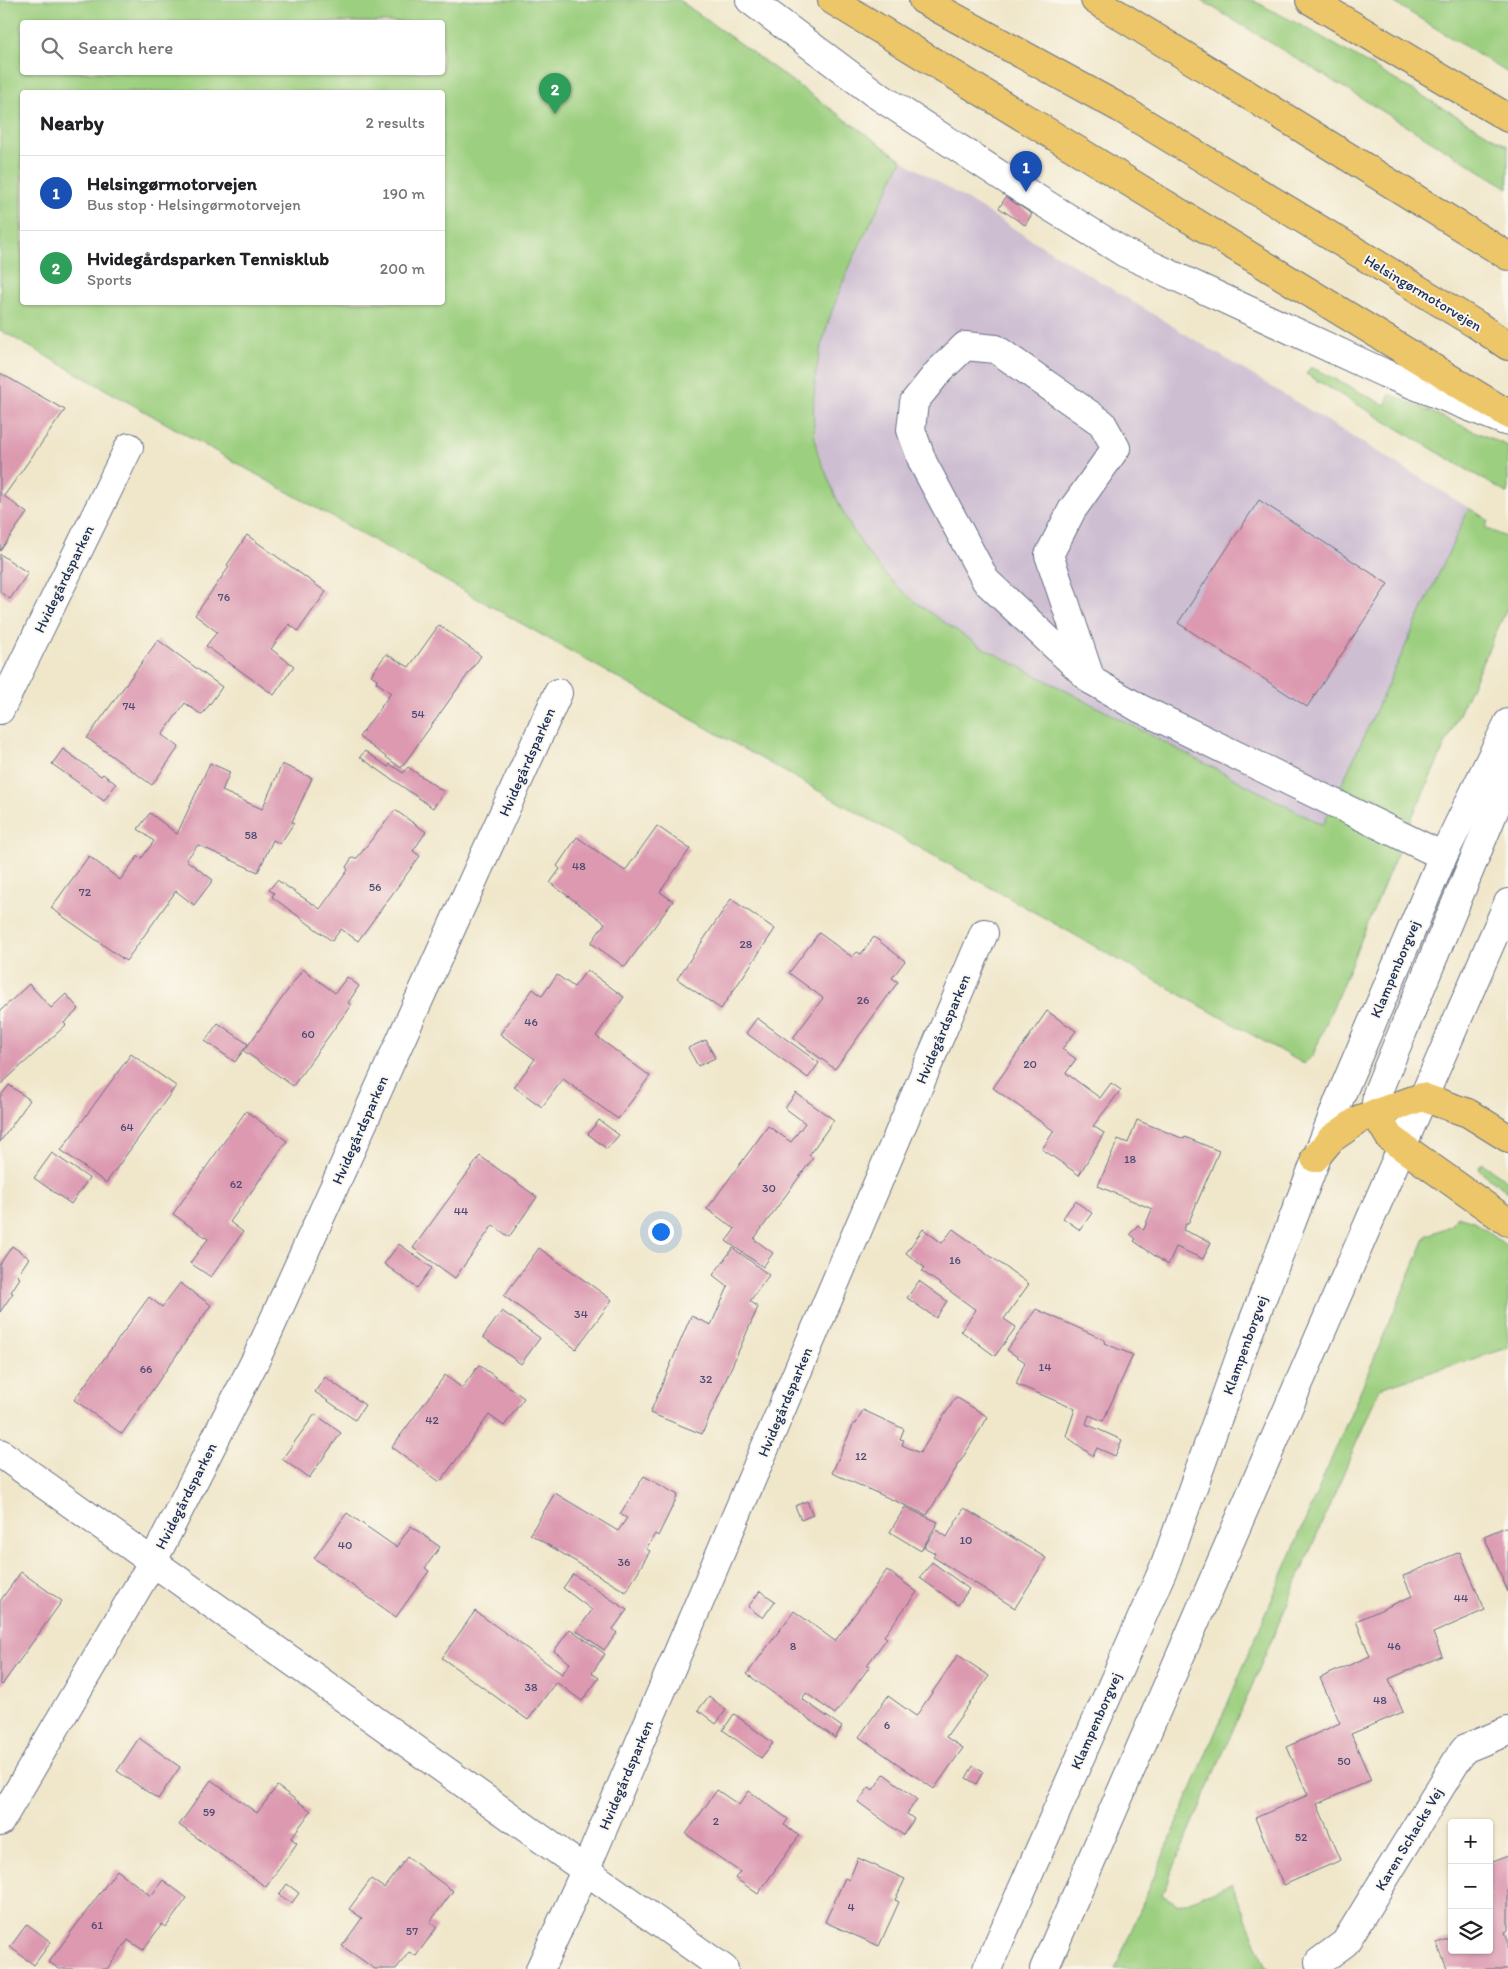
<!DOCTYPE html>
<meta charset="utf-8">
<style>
body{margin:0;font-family:Itim,sans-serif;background:#f2f2f2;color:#202124}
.controls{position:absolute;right:15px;bottom:15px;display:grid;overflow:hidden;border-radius:5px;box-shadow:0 1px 4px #0004}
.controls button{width:45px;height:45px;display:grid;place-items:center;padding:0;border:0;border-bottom:1px solid #e0e0e0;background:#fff;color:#202124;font:25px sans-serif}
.you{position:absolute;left:660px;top:1231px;width:18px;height:18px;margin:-12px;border:4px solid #fff;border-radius:50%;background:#1a73e8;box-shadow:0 0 0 8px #1a73e833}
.badge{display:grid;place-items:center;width:32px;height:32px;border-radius:50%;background:#111827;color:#fff;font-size:16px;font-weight:700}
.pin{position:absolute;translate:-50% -41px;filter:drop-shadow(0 1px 2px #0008)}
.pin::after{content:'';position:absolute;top:26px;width:18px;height:15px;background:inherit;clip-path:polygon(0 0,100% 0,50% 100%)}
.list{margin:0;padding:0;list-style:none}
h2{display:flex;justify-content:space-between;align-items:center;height:65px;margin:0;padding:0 20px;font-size:21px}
h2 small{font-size:16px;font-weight:400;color:#757577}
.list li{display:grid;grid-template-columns:32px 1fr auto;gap:15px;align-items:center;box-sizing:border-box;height:75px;padding:0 20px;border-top:1px solid #e0e0e0}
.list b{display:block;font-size:19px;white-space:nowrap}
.list p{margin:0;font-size:16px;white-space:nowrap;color:#757577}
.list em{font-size:16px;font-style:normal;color:#757577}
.icon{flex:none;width:28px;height:28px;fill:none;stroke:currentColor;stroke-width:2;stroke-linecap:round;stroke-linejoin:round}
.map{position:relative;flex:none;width:1508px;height:1969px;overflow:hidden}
.search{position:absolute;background:#fff;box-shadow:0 1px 4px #0004;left:20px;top:20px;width:425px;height:55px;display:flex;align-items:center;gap:12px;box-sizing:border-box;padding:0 18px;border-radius:5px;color:#757577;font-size:19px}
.panel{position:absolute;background:#fff;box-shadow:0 1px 4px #0004;left:20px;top:90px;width:425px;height:215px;border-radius:5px}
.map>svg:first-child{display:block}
.industrial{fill:#cdbed2}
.green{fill:#9ccf7f;stroke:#5c7f6e;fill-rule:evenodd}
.building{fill:#dc99b0}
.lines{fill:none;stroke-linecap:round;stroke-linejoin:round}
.minor-casing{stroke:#666f84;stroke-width:30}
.highway-casing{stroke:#666f84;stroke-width:30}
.minor{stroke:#fff;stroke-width:28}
.highway{stroke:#ecc669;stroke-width:28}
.labels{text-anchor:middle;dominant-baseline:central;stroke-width:4;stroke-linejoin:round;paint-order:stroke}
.number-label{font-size:12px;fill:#4b4a72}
.street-label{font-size:15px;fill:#1b2f5e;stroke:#fbf7ec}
</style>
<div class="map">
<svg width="1508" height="1969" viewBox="0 0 1508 1969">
<rect width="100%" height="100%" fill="#fbf7ec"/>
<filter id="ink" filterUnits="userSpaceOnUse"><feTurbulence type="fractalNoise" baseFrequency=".02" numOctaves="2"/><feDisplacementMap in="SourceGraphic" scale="10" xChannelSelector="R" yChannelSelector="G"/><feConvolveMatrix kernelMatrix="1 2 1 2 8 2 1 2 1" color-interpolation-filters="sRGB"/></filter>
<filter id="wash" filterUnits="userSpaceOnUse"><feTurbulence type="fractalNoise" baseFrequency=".0096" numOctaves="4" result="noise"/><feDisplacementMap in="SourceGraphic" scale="20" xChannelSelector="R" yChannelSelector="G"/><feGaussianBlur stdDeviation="1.12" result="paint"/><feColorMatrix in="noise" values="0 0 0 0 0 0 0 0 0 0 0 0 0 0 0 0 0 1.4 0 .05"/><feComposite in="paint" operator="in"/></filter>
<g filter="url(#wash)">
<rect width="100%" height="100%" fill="#f0e7cb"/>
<path class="industrial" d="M 902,160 L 1469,508 L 1323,825 L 980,646 L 938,619 L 896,585 L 868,554 L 843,515 L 818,451 L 814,418 L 815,381 L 824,334 L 839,291 Z"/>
<g class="green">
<path d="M 0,0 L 679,0 L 902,160 C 875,217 842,273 825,333 C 814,370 810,412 817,450 C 819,459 825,469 828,478 C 844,519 865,556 897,586 C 922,609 951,627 980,646 L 1323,825 L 1469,508 L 1488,520 L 1486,528 L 1508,538 L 1508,606 L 1411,820 L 1313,1055 L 1304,1064 L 0,330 ZM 22,22 L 442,22 L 442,72 L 22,72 ZM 22,92 L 442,92 L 442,302 L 22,302 Z"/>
<path d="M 1201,0 L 1252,0 L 1308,29 L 1508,146 L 1508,188 Z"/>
<path d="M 1390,0 L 1508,0 L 1508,73 Z"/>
<path d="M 1311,367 L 1385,405 L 1390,394 L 1508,446 L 1508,494 L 1306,374 Z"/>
<path d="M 1482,1163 L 1508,1181 L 1508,1192 L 1478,1169 Z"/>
<path d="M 1457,1216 L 1474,1221 L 1508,1247 L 1508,1348 L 1380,1388 L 1162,1895 L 1179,1905 L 1232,1884 L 1265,1965 L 1269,1969 L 1115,1969 L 1426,1236 L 1452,1225 Z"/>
</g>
<g id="blocks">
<g class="building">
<path d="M 1006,197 L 1032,214 L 1025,225 L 999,208 Z"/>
<path d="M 0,373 L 65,410 L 4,496 L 27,513 L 0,551 Z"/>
<path d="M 1259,500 L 1388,584 L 1307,707 L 1178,623 Z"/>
<path d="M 247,535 L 326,592 L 298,631 L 289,624 L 271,649 L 294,666 L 274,695 L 206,646 L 217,632 L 195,615 L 229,567 L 227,565 Z"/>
<path d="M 0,554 L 28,573 L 10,599 L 0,592 Z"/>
<path d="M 439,625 L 481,656 L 401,768 L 359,737 L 391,693 L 376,682 L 377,679 L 371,675 L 386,654 L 409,667 Z"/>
<path d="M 158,640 L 222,687 L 202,715 L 185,703 L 162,735 L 179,747 L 152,785 L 87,738 Z"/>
<path d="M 63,749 L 101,776 L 103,774 L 116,784 L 104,801 L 52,764 Z"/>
<path d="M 365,751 L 388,767 L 390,764 L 403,773 L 408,767 L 444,792 L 433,808 L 360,757 Z"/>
<path d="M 210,763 L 230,772 L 222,791 L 262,809 L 282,764 L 312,778 L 292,822 L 294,823 L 280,844 L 273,840 L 258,872 L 198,845 L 186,860 L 213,880 L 194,905 L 176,891 L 126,961 L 51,908 L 89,856 L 120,880 L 138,856 L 141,859 L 154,841 L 138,829 L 150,813 L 177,834 Z"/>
<path d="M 395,810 L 426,832 L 413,851 L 420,856 L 358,941 L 341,929 L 332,941 L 272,897 L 274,893 L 269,890 L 277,880 L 320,909 L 348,870 L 346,867 L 352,858 L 357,858 Z"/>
<path d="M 657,826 L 690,849 L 660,892 L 673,901 L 625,967 L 591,943 L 605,923 L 550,883 L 560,869 L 557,866 L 577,837 L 625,871 Z"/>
<path d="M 731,899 L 775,929 L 721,1009 L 677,979 Z"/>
<path d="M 819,933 L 852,957 L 857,952 L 861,954 L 874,937 L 905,961 L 892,978 L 898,982 L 835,1069 L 793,1038 L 823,998 L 789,973 Z"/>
<path d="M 303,969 L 335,993 L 347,977 L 359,986 L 348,1003 L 351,1005 L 293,1086 L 244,1051 Z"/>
<path d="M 587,970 L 624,997 L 596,1036 L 650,1076 L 618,1119 L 563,1079 L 542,1107 L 514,1087 L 535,1059 L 500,1034 L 533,989 L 542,996 L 557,975 L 574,987 Z"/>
<path d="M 29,984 L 51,1008 L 66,994 L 79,1009 L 64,1023 L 66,1025 L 0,1085 L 0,1011 Z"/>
<path d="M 1047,1011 L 1076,1031 L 1062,1049 L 1076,1059 L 1066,1073 L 1100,1098 L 1111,1083 L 1121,1090 L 1093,1126 L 1104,1133 L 1079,1175 L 1042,1149 L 1054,1131 L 993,1088 Z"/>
<path d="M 757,1018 L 819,1063 L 808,1078 L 746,1033 Z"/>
<path d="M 218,1023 L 248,1044 L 235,1062 L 205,1041 Z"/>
<path d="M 706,1040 L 715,1058 L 698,1066 L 688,1048 Z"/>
<path d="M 131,1054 L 176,1086 L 106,1183 L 61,1150 Z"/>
<path d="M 9,1085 L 30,1100 L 0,1142 L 0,1097 Z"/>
<path d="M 796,1093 L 834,1120 L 809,1155 L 813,1158 L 754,1239 L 773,1253 L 763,1267 L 726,1241 L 735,1229 L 707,1209 L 768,1126 L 791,1142 L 805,1123 L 785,1108 Z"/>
<path d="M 246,1111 L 287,1141 L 230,1222 L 243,1232 L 211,1277 L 190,1263 L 208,1239 L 173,1214 Z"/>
<path d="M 599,1120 L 619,1135 L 607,1149 L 588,1134 Z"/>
<path d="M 1137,1120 L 1184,1139 L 1185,1137 L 1219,1151 L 1188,1224 L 1186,1224 L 1183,1230 L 1211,1242 L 1203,1259 L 1176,1247 L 1168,1265 L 1134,1241 L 1136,1239 L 1130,1234 L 1138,1225 L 1143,1230 L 1144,1229 L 1152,1209 L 1098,1186 L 1118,1139 L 1128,1143 Z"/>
<path d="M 52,1153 L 89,1178 L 71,1204 L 34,1178 Z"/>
<path d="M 480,1156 L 537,1197 L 509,1237 L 493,1225 L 455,1278 L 413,1248 Z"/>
<path d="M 1075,1201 L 1092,1213 L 1080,1230 L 1063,1218 Z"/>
<path d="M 923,1229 L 942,1243 L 953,1229 L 1029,1284 L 1004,1319 L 1016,1327 L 995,1356 L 961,1331 L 976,1310 L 922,1271 L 925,1268 L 906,1253 Z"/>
<path d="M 399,1244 L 432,1268 L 417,1288 L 384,1264 Z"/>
<path d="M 12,1246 L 29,1258 L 17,1276 L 20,1278 L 11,1292 L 13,1293 L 0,1312 L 0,1264 Z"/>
<path d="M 539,1248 L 612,1300 L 576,1349 L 504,1296 Z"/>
<path d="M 733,1248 L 769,1275 L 750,1301 L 758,1307 L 702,1434 L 650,1413 L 691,1316 L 711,1325 L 728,1287 L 713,1275 Z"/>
<path d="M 919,1281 L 947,1301 L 936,1318 L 907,1298 Z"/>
<path d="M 180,1283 L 211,1305 L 122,1434 L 74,1400 L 149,1297 L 162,1307 Z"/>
<path d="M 1036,1309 L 1105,1340 L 1104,1343 L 1133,1355 L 1103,1421 L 1089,1415 L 1086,1424 L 1122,1440 L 1115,1456 L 1097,1448 L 1093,1456 L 1066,1436 L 1075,1409 L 1016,1384 L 1025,1362 L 1007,1350 Z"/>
<path d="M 502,1311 L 540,1338 L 521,1364 L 483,1337 Z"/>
<path d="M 479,1365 L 524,1398 L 504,1426 L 489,1415 L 440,1482 L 392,1447 L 445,1375 L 462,1388 Z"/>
<path d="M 325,1377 L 365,1405 L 355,1420 L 315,1392 Z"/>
<path d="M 956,1397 L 988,1417 L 927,1515 L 832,1473 L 854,1423 L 856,1424 L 863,1410 L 904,1429 L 900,1439 L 904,1440 L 902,1445 L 920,1453 Z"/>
<path d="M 315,1414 L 341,1433 L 309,1478 L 282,1459 Z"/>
<path d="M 644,1476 L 678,1495 L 658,1536 L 655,1534 L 646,1549 L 650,1551 L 626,1592 L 530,1534 L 555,1493 L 618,1531 L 627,1518 L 620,1514 Z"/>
<path d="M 807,1501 L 813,1515 L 801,1520 L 795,1506 Z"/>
<path d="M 905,1507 L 938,1522 L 921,1551 L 890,1532 Z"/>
<path d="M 964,1508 L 1046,1558 L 1015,1608 L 933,1557 L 935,1553 L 924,1547 L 936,1530 L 947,1537 Z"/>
<path d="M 347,1513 L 396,1547 L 411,1526 L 440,1547 L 425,1568 L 429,1571 L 396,1617 L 314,1558 Z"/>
<path d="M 1508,1526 L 1508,1592 L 1484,1536 Z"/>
<path d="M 1460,1552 L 1485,1610 L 1433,1633 L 1442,1656 L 1389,1679 L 1403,1712 L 1351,1734 L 1371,1780 L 1317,1804 L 1341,1860 L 1284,1885 L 1255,1818 L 1308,1795 L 1287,1747 L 1340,1723 L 1320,1678 L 1370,1656 L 1356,1621 L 1412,1596 L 1403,1576 Z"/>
<path d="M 932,1562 L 969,1589 L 958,1605 L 920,1578 Z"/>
<path d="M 887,1570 L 917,1592 L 884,1636 L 887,1638 L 867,1665 L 870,1666 L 835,1714 L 806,1693 L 802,1699 L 842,1727 L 835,1738 L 747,1674 L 794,1611 L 835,1641 Z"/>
<path d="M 21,1572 L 62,1601 L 2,1685 L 0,1683 L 0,1601 Z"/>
<path d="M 573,1574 L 627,1610 L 613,1629 L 617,1633 L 604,1650 L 577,1631 L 592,1610 L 563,1588 Z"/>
<path d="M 760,1591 L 775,1601 L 763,1618 L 748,1607 Z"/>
<path d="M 475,1611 L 562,1674 L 570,1663 L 554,1651 L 570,1629 L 605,1654 L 592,1673 L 599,1678 L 582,1701 L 556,1682 L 528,1720 L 442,1658 Z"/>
<path d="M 958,1655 L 989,1676 L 946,1737 L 963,1748 L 934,1789 L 859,1737 L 888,1696 L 916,1716 Z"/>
<path d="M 709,1696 L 726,1710 L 716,1724 L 698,1710 Z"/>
<path d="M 734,1714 L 773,1743 L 761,1758 L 723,1730 Z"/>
<path d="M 139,1738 L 180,1767 L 158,1799 L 117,1771 Z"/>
<path d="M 973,1766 L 983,1772 L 976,1784 L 966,1778 Z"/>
<path d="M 884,1774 L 917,1799 L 907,1814 L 914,1819 L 903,1835 L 858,1802 L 869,1787 L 873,1790 Z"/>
<path d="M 211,1780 L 257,1813 L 277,1786 L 311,1811 L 291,1838 L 297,1843 L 266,1887 L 179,1825 Z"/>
<path d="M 717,1790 L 739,1805 L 749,1791 L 788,1819 L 784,1825 L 799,1836 L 758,1894 L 735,1878 L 740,1872 L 686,1834 Z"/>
<path d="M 1508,1856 L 1508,1930 L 1505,1932 L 1508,1940 L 1508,1969 L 1447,1969 L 1437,1943 L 1452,1937 L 1452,1950 L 1489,1950 L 1489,1922 L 1491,1921 L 1489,1915 L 1489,1863 Z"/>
<path d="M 407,1857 L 453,1891 L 430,1922 L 437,1927 L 416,1956 L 409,1952 L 396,1969 L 375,1969 L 342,1946 L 362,1918 L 349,1909 L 371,1879 L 384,1888 Z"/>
<path d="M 858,1858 L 905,1879 L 895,1900 L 899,1902 L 879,1946 L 825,1922 L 845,1878 L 849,1880 Z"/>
<path d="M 117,1870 L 151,1896 L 163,1880 L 187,1898 L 166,1927 L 162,1924 L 143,1950 L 128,1940 L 107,1969 L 59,1969 L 49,1962 Z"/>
<path d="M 287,1884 L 299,1893 L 292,1903 L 279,1895 Z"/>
<path d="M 27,1924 L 51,1942 L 34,1965 L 10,1947 Z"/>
</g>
</g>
</g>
<g filter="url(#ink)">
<use href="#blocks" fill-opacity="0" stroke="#666f84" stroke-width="1"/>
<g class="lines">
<g class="minor-casing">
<g id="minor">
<path d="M 750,0 L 874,93 L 1026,192 L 1125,253 L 1384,373 L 1505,421"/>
<path d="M 965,346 L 996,349 L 1102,423 L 1116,448 L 1072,510 L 1049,555 L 1091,680 L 986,581 L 923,463 L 911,430 L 914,402 L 939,371 Z"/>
<path d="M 1091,680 L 1139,708 L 1443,856"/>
<path d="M 0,710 L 129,447"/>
<path d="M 1375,1113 L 1377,1094 L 1383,1079 L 1497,804 L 1508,752"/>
<path d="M 0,1453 L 724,1969"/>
<path d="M 0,1822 L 152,1563 L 257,1357 L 558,693"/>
<path d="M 1319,1962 L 1345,1943 L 1464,1749 L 1508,1731"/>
<path d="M 540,1969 L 585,1871 L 984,933"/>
<path d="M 987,1969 L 1165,1565 L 1246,1340 L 1339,1100 L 1443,856 L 1508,723"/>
<path d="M 1044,1969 L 1508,903"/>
</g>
</g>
<g class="highway-casing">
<g id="highway">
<path d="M 832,0 L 1508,414"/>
<path d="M 923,0 L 1120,108 L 1477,325 L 1508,346"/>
<path d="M 1095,0 L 1508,256"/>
<path d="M 1310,0 L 1508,118"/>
<path d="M 1375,1113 L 1390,1138 L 1508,1222"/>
<path d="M 1315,1158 L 1331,1139 L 1360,1119 L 1422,1097 L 1468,1113 L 1508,1138"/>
</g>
</g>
<use href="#minor" class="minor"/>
<use href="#highway" class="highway"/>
</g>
</g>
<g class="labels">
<g class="number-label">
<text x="224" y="597">76</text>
<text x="129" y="706">74</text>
<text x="418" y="714">54</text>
<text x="251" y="835">58</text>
<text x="579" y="866">48</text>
<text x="375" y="887">56</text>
<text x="85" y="892">72</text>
<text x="746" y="944">28</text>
<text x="863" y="1000">26</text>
<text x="531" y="1022">46</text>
<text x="308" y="1034">60</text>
<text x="1030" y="1064">20</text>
<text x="127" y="1127">64</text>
<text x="1130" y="1159">18</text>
<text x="236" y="1184">62</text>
<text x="769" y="1188">30</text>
<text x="461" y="1211">44</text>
<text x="955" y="1260">16</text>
<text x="581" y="1314">34</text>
<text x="1045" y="1367">14</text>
<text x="146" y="1369">66</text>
<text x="706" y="1379">32</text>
<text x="432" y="1420">42</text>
<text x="861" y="1456">12</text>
<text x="966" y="1540">10</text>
<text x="345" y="1545">40</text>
<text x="624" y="1562">36</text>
<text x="1461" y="1598">44</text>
<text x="793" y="1646">8</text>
<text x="1394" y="1646">46</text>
<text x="531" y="1687">38</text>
<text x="1380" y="1700">48</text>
<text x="887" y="1725">6</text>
<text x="1344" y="1761">50</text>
<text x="209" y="1812">59</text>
<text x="716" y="1821">2</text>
<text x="1301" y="1837">52</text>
<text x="851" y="1907">4</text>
<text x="97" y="1925">61</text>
<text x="412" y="1931">57</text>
</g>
<g class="street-label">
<text transform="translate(1423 293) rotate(31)">Helsingørmotorvejen</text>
<text transform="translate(64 579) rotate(-64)">Hvidegårdsparken</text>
<text transform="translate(527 762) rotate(-66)">Hvidegårdsparken</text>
<text transform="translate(1395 969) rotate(-67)">Klampenborgvej</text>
<text transform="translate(943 1029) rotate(-67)">Hvidegårdsparken</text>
<text transform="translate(360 1130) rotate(-66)">Hvidegårdsparken</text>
<text transform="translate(1245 1345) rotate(-70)">Klampenborgvej</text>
<text transform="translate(785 1402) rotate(-67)">Hvidegårdsparken</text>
<text transform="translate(186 1496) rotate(-63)">Hvidegårdsparken</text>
<text transform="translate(1096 1721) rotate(-66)">Klampenborgvej</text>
<text transform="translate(626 1775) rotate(-67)">Hvidegårdsparken</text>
<text transform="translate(1409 1839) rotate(-59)">Karen Schacks Vej</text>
</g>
</g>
</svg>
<div class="controls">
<button>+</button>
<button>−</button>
<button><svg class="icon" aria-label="layers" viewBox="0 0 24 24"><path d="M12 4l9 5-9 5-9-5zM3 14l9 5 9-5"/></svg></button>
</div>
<div class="you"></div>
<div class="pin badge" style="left:1026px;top:192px;background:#1a4fb4">1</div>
<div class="pin badge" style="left:555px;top:114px;background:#2e9e5b">2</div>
<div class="search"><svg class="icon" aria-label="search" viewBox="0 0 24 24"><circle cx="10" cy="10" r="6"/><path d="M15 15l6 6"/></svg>Search here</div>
<section class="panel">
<h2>Nearby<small>2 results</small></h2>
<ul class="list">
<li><span class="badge" style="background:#1a4fb4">1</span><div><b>Helsingørmotorvejen</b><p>Bus stop · Helsingørmotorvejen</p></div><em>190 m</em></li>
<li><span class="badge" style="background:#2e9e5b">2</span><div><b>Hvidegårdsparken Tennisklub</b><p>Sports</p></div><em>200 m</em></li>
</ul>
</section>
</div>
